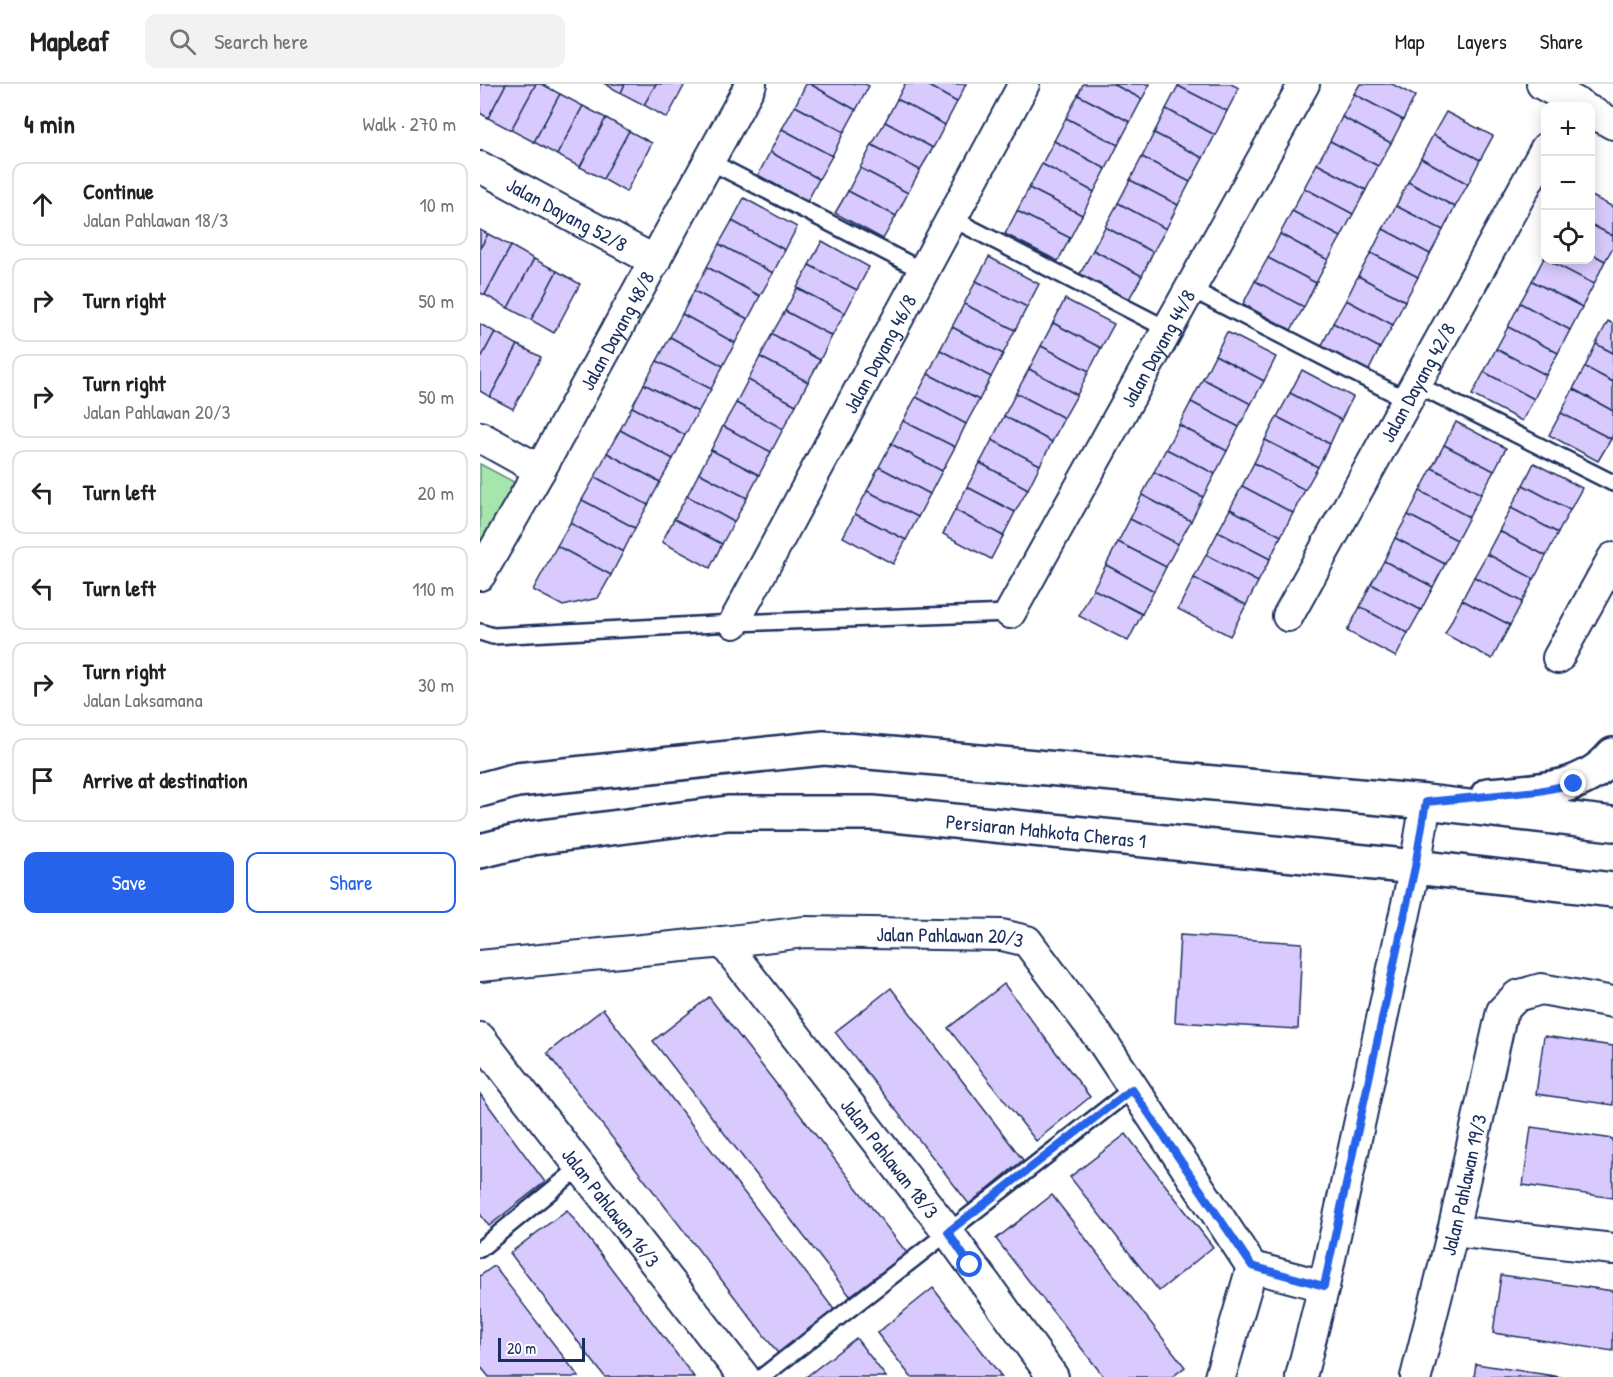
<!DOCTYPE html>
<meta charset="utf-8">
<style>
body{margin:0;font-family:"Patrick Hand",sans-serif;background:#f2f2f2;color:#202124}
.controls{position:absolute;right:18px;top:18px;display:grid;overflow:hidden;border-radius:12px;box-shadow:0 3px 15px #0003}
.controls button{width:54px;height:54px;display:grid;place-items:center;padding:0;border:0;border-bottom:2px solid #e0e0e0;background:#fff;color:#202124;font:30px sans-serif}
.scale{position:absolute;left:18px;bottom:15px;width:87px;box-sizing:border-box;padding-left:6px;border:3px solid #1b2f5e;border-top:0;font-size:16px;line-height:21px;white-space:nowrap;color:#1b2f5e;-webkit-text-stroke:4px #fff;paint-order:stroke}
.stop{position:absolute;width:18px;height:18px;margin:-14px;border:4px solid #2563eb;border-radius:50%;background:#fff}
.stop.end{background:#2563eb;border-color:#fff;box-shadow:0 2px 6px #0008}
.list{margin:0;padding:0;list-style:none}
h2{display:flex;justify-content:space-between;align-items:center;height:78px;margin:0;padding:0 24px;font-size:26px}
h2 small{font-size:20px;font-weight:400;color:#757577}
.list li{display:grid;grid-template-columns:39px 1fr auto;gap:18px;align-items:center;box-sizing:border-box;height:84px;margin:0 12px 12px;padding:0 12px;border:2px solid #e0e0e0;border-radius:12px}
.list b{display:block;font-size:22px;white-space:nowrap}
.list p{margin:0;font-size:20px;white-space:nowrap;color:#757577}
.list em{font-size:20px;font-style:normal;color:#757577}
.actions{display:flex;gap:12px;padding:18px 24px}
.actions a{flex:1;padding:14px 0;border:2px solid #2563eb;border-radius:12px;text-align:center;font-size:21px;color:#2563eb}
.actions .main{background:#2563eb;color:#fff}
.icon{flex:none;width:33px;height:33px;fill:none;stroke:currentColor;stroke-width:2;stroke-linecap:round;stroke-linejoin:round}
.map{position:relative;flex:none;width:1133px;height:1293px;overflow:hidden}
header{display:flex;align-items:center;gap:36px;box-sizing:border-box;height:84px;padding:0 30px;background:#fff;border-bottom:2px solid #e0e0e0}
header strong{font-size:28px}
nav{display:flex;gap:33px;margin-inline-start:auto;font-size:21px}
.search{width:420px;height:54px;background:#f2f2f2;display:flex;align-items:center;gap:15px;box-sizing:border-box;padding:0 21px;border-radius:12px;color:#757577;font-size:22px}
main{display:flex}
aside{flex:1;background:#fff}
.map>svg:first-child{display:block}
.green{fill:#a6e5ac;stroke:#608a85;stroke-width:1.5}
.building{fill:#d8cafc;stroke:#1b2f5e;stroke-width:1.5}
.lines{fill:none;stroke-linecap:round;stroke-linejoin:round}
.lane-casing{stroke:#1b2f5e;stroke-width:20}
.street-casing{stroke:#1b2f5e;stroke-width:34}
.secondary-casing{stroke:#1b2f5e;stroke-width:38}
.lane{stroke:#fff;stroke-width:15}
.street{stroke:#fff;stroke-width:30}
.secondary{stroke:#fff;stroke-width:33}
.route{stroke:#2563eb;stroke-width:8}
.labels{text-anchor:middle;dominant-baseline:central;stroke-width:6;stroke-linejoin:round;paint-order:stroke}
.street-label{font-size:20px;fill:#1b2f5e;stroke:#fff}
</style>
<header>
<strong>Mapleaf</strong>
<div class="search"><svg class="icon" aria-label="search" viewBox="0 0 24 24"><circle cx="10" cy="10" r="6"/><path d="M15 15l6 6"/></svg>Search here</div>
<nav><a>Map</a><a>Layers</a><a>Share</a></nav>
</header>
<main>
<aside>
<h2>4 min<small>Walk · 270 m</small></h2>
<ul class="list">
<li><svg class="icon" aria-label="ahead" viewBox="0 0 24 24"><path d="M12 20V5M6 11l6-6 6 6"/></svg><div><b>Continue</b><p>Jalan Pahlawan 18/3</p></div><em>10 m</em></li>
<li><svg class="icon" aria-label="right" viewBox="0 0 24 24"><path d="M7 20v-9h11M14 6l5 5-5 5"/></svg><div><b>Turn right</b></div><em>50 m</em></li>
<li><svg class="icon" aria-label="right" viewBox="0 0 24 24"><path d="M7 20v-9h11M14 6l5 5-5 5"/></svg><div><b>Turn right</b><p>Jalan Pahlawan 20/3</p></div><em>50 m</em></li>
<li><svg class="icon" aria-label="left" viewBox="0 0 24 24"><path d="M17 20v-9H6M10 6l-5 5 5 5"/></svg><div><b>Turn left</b></div><em>20 m</em></li>
<li><svg class="icon" aria-label="left" viewBox="0 0 24 24"><path d="M17 20v-9H6M10 6l-5 5 5 5"/></svg><div><b>Turn left</b></div><em>110 m</em></li>
<li><svg class="icon" aria-label="right" viewBox="0 0 24 24"><path d="M7 20v-9h11M14 6l5 5-5 5"/></svg><div><b>Turn right</b><p>Jalan Laksamana</p></div><em>30 m</em></li>
<li><svg class="icon" aria-label="arrive" viewBox="0 0 24 24"><path d="M6 21V4h12l-3 4 3 4H6"/></svg><div><b>Arrive at destination</b></div></li>
</ul>
<div class="actions"><a class="main">Save</a><a>Share</a></div>
</aside>
<div class="map">
<svg width="1133" height="1293" viewBox="0 0 1133 1293">
<rect width="100%" height="100%" fill="#fff"/>
<filter id="ink" filterUnits="userSpaceOnUse"><feTurbulence type="fractalNoise" baseFrequency=".0167" numOctaves="2"/><feDisplacementMap in="SourceGraphic" scale="12" xChannelSelector="R" yChannelSelector="G"/><feConvolveMatrix kernelMatrix="1 2 1 2 8 2 1 2 1" color-interpolation-filters="sRGB"/></filter>
<g filter="url(#ink)">
<path class="green" d="M 0,380 L 34,398 L 0,464 Z"/>
<g class="building">
<path d="M 0,0 L 26,0 L 8,34 L 0,29 Z"/>
<path d="M 26,0 L 56,0 L 31,46 L 8,34 Z"/>
<path d="M 56,0 L 62,0 L 80,10 L 54,58 L 31,46 Z"/>
<path d="M 125,0 L 145,0 L 141,9 Z"/>
<path d="M 145,0 L 176,0 L 164,21 L 141,9 Z"/>
<path d="M 176,0 L 205,0 L 187,34 L 164,21 Z"/>
<path d="M 326,0 L 330,0 L 376,26 L 364,48 L 315,22 Z"/>
<path d="M 330,0 L 385,0 L 389,2 L 376,26 Z"/>
<path d="M 425,0 L 445,0 L 477,18 L 465,41 L 417,15 Z"/>
<path d="M 445,0 L 486,0 L 477,18 Z"/>
<path d="M 603,0 L 633,0 L 662,15 L 650,38 L 598,11 Z"/>
<path d="M 633,0 L 670,0 L 662,15 Z"/>
<path d="M 700,0 L 751,0 L 759,4 L 747,27 L 698,2 Z"/>
<path d="M 880,0 L 912,0 L 935,12 L 923,36 L 874,10 Z"/>
<path d="M 698,2 L 747,27 L 735,51 L 686,25 Z"/>
<path d="M 80,10 L 103,22 L 77,71 L 54,58 Z"/>
<path d="M 874,10 L 923,36 L 911,59 L 862,33 Z"/>
<path d="M 598,11 L 650,38 L 638,61 L 586,34 Z"/>
<path d="M 417,15 L 465,41 L 453,64 L 405,38 Z"/>
<path d="M 103,22 L 126,34 L 100,83 L 77,71 Z"/>
<path d="M 315,22 L 364,48 L 352,72 L 302,45 Z"/>
<path d="M 686,25 L 735,51 L 723,74 L 674,49 Z"/>
<path d="M 966,28 L 1013,52 L 1000,76 L 953,51 Z"/>
<path d="M 862,33 L 911,59 L 898,82 L 850,57 Z"/>
<path d="M 126,34 L 149,47 L 123,95 L 100,83 Z"/>
<path d="M 586,34 L 638,61 L 626,85 L 574,57 Z"/>
<path d="M 405,38 L 453,64 L 440,86 L 392,61 Z"/>
<path d="M 302,45 L 352,72 L 339,95 L 290,68 Z"/>
<path d="M 149,47 L 172,59 L 146,108 L 123,95 Z"/>
<path d="M 674,49 L 723,74 L 710,98 L 662,73 Z"/>
<path d="M 953,51 L 1000,76 L 988,100 L 941,74 Z"/>
<path d="M 574,57 L 626,85 L 614,108 L 562,80 Z"/>
<path d="M 850,57 L 898,82 L 886,106 L 837,80 Z"/>
<path d="M 392,61 L 440,86 L 428,109 L 380,84 Z"/>
<path d="M 290,68 L 339,95 L 327,118 L 278,91 Z"/>
<path d="M 662,73 L 710,98 L 698,121 L 650,96 Z"/>
<path d="M 941,74 L 988,100 L 975,123 L 928,98 Z"/>
<path d="M 562,80 L 614,108 L 602,131 L 549,104 Z"/>
<path d="M 837,80 L 886,106 L 873,130 L 824,104 Z"/>
<path d="M 380,84 L 428,109 L 416,132 L 368,107 Z"/>
<path d="M 650,96 L 698,121 L 686,145 L 638,119 Z"/>
<path d="M 928,98 L 975,123 L 963,146 L 916,122 Z"/>
<path d="M 549,104 L 602,131 L 590,154 L 537,127 Z"/>
<path d="M 824,104 L 873,130 L 861,153 L 812,127 Z"/>
<path d="M 368,107 L 416,132 L 403,155 L 355,129 Z"/>
<path d="M 1110,111 L 1133,123 L 1133,152 L 1110,140 Z"/>
<path d="M 264,114 L 317,143 L 305,166 L 252,137 Z"/>
<path d="M 638,119 L 686,145 L 673,168 L 625,143 Z"/>
<path d="M 916,122 L 963,146 L 950,170 L 903,145 Z"/>
<path d="M 537,127 L 590,154 L 578,177 L 525,150 Z"/>
<path d="M 812,127 L 861,153 L 848,176 L 800,150 Z"/>
<path d="M 252,137 L 305,166 L 293,189 L 239,160 Z"/>
<path d="M 1110,140 L 1133,152 L 1133,163 L 1125,177 L 1110,169 Z"/>
<path d="M 625,143 L 673,168 L 662,192 L 613,166 Z"/>
<path d="M 903,145 L 950,170 L 938,193 L 891,169 Z"/>
<path d="M 0,146 L 8,150 L 0,165 Z"/>
<path d="M 8,150 L 31,162 L 5,211 L 0,209 L 0,165 Z"/>
<path d="M 800,150 L 848,176 L 836,199 L 788,174 Z"/>
<path d="M 342,157 L 389,183 L 377,206 L 329,181 Z"/>
<path d="M 239,160 L 293,189 L 280,212 L 227,183 Z"/>
<path d="M 31,162 L 54,175 L 28,224 L 5,211 Z"/>
<path d="M 613,166 L 662,192 L 649,215 L 600,190 Z"/>
<path d="M 891,169 L 938,193 L 925,217 L 878,192 Z"/>
<path d="M 1110,169 L 1125,177 L 1114,200 L 1066,176 L 1110,176 Z"/>
<path d="M 509,173 L 559,200 L 547,223 L 496,197 Z"/>
<path d="M 788,174 L 836,199 L 824,223 L 775,197 Z"/>
<path d="M 1064,174 L 1114,200 L 1102,223 L 1052,197 Z"/>
<path d="M 54,175 L 77,187 L 51,236 L 28,224 Z"/>
<path d="M 329,181 L 377,206 L 365,229 L 317,204 Z"/>
<path d="M 227,183 L 280,212 L 268,235 L 214,207 Z"/>
<path d="M 77,187 L 100,200 L 74,249 L 51,236 Z"/>
<path d="M 878,192 L 925,217 L 913,241 L 866,216 Z"/>
<path d="M 496,197 L 547,223 L 535,246 L 484,220 Z"/>
<path d="M 775,197 L 824,223 L 811,246 L 763,220 Z"/>
<path d="M 1052,197 L 1102,223 L 1090,246 L 1040,219 Z"/>
<path d="M 317,204 L 365,229 L 352,252 L 305,227 Z"/>
<path d="M 214,207 L 268,235 L 255,259 L 202,230 Z"/>
<path d="M 585,215 L 634,240 L 621,264 L 573,239 Z"/>
<path d="M 866,216 L 913,241 L 900,264 L 853,239 Z"/>
<path d="M 1040,219 L 1090,246 L 1078,269 L 1028,243 Z"/>
<path d="M 484,220 L 535,246 L 523,270 L 472,243 Z"/>
<path d="M 305,227 L 352,252 L 340,276 L 292,250 Z"/>
<path d="M 202,230 L 255,259 L 243,282 L 190,253 Z"/>
<path d="M 1128,237 L 1133,240 L 1133,269 L 1116,260 Z"/>
<path d="M 573,239 L 621,264 L 609,287 L 561,262 Z"/>
<path d="M 853,239 L 900,264 L 888,288 L 841,263 Z"/>
<path d="M 0,240 L 15,248 L 0,276 Z"/>
<path d="M 472,243 L 523,270 L 511,293 L 460,266 Z"/>
<path d="M 1028,243 L 1078,269 L 1066,291 L 1016,265 Z"/>
<path d="M 15,248 L 38,261 L 10,313 L 0,307 L 0,276 Z"/>
<path d="M 747,248 L 796,273 L 784,297 L 735,271 Z"/>
<path d="M 292,250 L 340,276 L 328,298 L 280,273 Z"/>
<path d="M 190,253 L 243,282 L 231,305 L 177,277 Z"/>
<path d="M 1116,260 L 1133,269 L 1133,298 L 1105,283 Z"/>
<path d="M 38,261 L 61,273 L 33,325 L 10,313 Z"/>
<path d="M 561,262 L 609,287 L 597,311 L 549,285 Z"/>
<path d="M 1016,265 L 1066,291 L 1054,315 L 1004,288 Z"/>
<path d="M 460,266 L 511,293 L 499,316 L 448,290 Z"/>
<path d="M 735,271 L 784,297 L 771,320 L 723,295 Z"/>
<path d="M 280,273 L 328,298 L 316,321 L 268,296 Z"/>
<path d="M 177,277 L 231,305 L 218,328 L 164,300 Z"/>
<path d="M 1105,283 L 1133,298 L 1133,327 L 1093,305 Z"/>
<path d="M 549,285 L 597,311 L 584,334 L 536,309 Z"/>
<path d="M 822,286 L 873,313 L 861,336 L 810,309 Z"/>
<path d="M 1004,288 L 1054,315 L 1042,337 L 992,311 Z"/>
<path d="M 448,290 L 499,316 L 486,340 L 436,313 Z"/>
<path d="M 723,295 L 771,320 L 759,343 L 711,318 Z"/>
<path d="M 268,296 L 316,321 L 303,345 L 256,319 Z"/>
<path d="M 164,300 L 218,328 L 205,351 L 152,323 Z"/>
<path d="M 1093,305 L 1133,327 L 1133,350 L 1131,355 L 1081,329 Z"/>
<path d="M 536,309 L 584,334 L 572,358 L 524,332 Z"/>
<path d="M 810,309 L 861,336 L 850,360 L 797,333 Z"/>
<path d="M 436,313 L 486,340 L 475,363 L 423,337 Z"/>
<path d="M 711,318 L 759,343 L 747,367 L 699,341 Z"/>
<path d="M 256,319 L 303,345 L 291,368 L 243,342 Z"/>
<path d="M 152,323 L 205,351 L 193,375 L 140,346 Z"/>
<path d="M 1081,329 L 1131,355 L 1118,377 L 1069,351 Z"/>
<path d="M 524,332 L 572,358 L 560,381 L 512,356 Z"/>
<path d="M 797,333 L 850,360 L 838,383 L 785,356 Z"/>
<path d="M 423,337 L 475,363 L 462,387 L 411,360 Z"/>
<path d="M 976,338 L 1026,364 L 1014,387 L 964,361 Z"/>
<path d="M 699,341 L 747,367 L 735,390 L 686,365 Z"/>
<path d="M 243,342 L 291,368 L 279,391 L 231,366 Z"/>
<path d="M 140,346 L 193,375 L 180,398 L 127,369 Z"/>
<path d="M 512,356 L 560,381 L 548,405 L 500,379 Z"/>
<path d="M 785,356 L 838,383 L 825,406 L 774,379 Z"/>
<path d="M 411,360 L 462,387 L 450,410 L 399,383 Z"/>
<path d="M 964,361 L 1014,387 L 1001,410 L 952,384 Z"/>
<path d="M 686,365 L 735,390 L 723,413 L 674,388 Z"/>
<path d="M 231,366 L 279,391 L 267,414 L 219,389 Z"/>
<path d="M 127,369 L 180,398 L 168,421 L 115,393 Z"/>
<path d="M 500,379 L 548,405 L 535,428 L 487,403 Z"/>
<path d="M 774,379 L 825,406 L 813,429 L 762,402 Z"/>
<path d="M 1054,379 L 1102,404 L 1090,426 L 1043,401 Z"/>
<path d="M 399,383 L 450,410 L 438,433 L 387,407 Z"/>
<path d="M 952,384 L 1001,410 L 989,433 L 940,407 Z"/>
<path d="M 674,388 L 723,413 L 711,437 L 662,411 Z"/>
<path d="M 219,389 L 267,414 L 254,438 L 207,412 Z"/>
<path d="M 115,393 L 168,421 L 155,444 L 102,416 Z"/>
<path d="M 1043,401 L 1090,426 L 1078,449 L 1031,424 Z"/>
<path d="M 762,402 L 813,429 L 801,452 L 750,425 Z"/>
<path d="M 487,403 L 535,428 L 523,452 L 475,426 Z"/>
<path d="M 387,407 L 438,433 L 426,456 L 375,430 Z"/>
<path d="M 940,407 L 989,433 L 977,456 L 928,431 Z"/>
<path d="M 662,411 L 711,437 L 698,460 L 650,435 Z"/>
<path d="M 207,412 L 254,438 L 242,460 L 194,435 Z"/>
<path d="M 102,416 L 155,444 L 143,468 L 90,439 Z"/>
<path d="M 1031,424 L 1078,449 L 1066,472 L 1019,447 Z"/>
<path d="M 750,425 L 801,452 L 790,475 L 738,448 Z"/>
<path d="M 475,426 L 523,452 L 511,475 L 463,450 Z"/>
<path d="M 375,430 L 426,456 L 413,480 L 363,453 Z"/>
<path d="M 928,431 L 977,456 L 965,480 L 915,454 Z"/>
<path d="M 194,435 L 242,460 L 230,484 L 182,458 Z"/>
<path d="M 650,435 L 698,460 L 686,483 L 638,458 Z"/>
<path d="M 90,439 L 143,468 L 131,491 L 77,462 Z"/>
<path d="M 1019,447 L 1066,472 L 1054,495 L 1007,470 Z"/>
<path d="M 738,448 L 790,475 L 778,498 L 726,471 Z"/>
<path d="M 915,454 L 965,480 L 953,503 L 904,477 Z"/>
<path d="M 638,458 L 686,483 L 674,507 L 626,481 Z"/>
<path d="M 77,462 L 131,491 L 118,514 L 83,522 L 53,506 Z"/>
<path d="M 1007,470 L 1054,495 L 1042,518 L 994,493 Z"/>
<path d="M 726,471 L 778,498 L 766,521 L 714,494 Z"/>
<path d="M 904,477 L 953,503 L 941,526 L 891,500 Z"/>
<path d="M 626,481 L 674,507 L 662,530 L 613,505 Z"/>
<path d="M 994,493 L 1042,518 L 1030,541 L 982,516 Z"/>
<path d="M 714,494 L 766,521 L 750,552 L 698,525 Z"/>
<path d="M 891,500 L 941,526 L 928,549 L 880,523 Z"/>
<path d="M 613,505 L 662,530 L 648,557 L 599,532 Z"/>
<path d="M 982,516 L 1030,541 L 1012,575 L 965,550 Z"/>
<path d="M 880,523 L 928,549 L 916,573 L 867,547 Z"/>
<path d="M 700,851 L 822,859 L 818,945 L 695,938 Z"/>
<path d="M 524,900 L 610,1013 L 556,1057 L 468,944 Z"/>
<path d="M 411,904 L 543,1076 L 489,1120 L 355,948 Z"/>
<path d="M 229,913 L 427,1169 L 370,1212 L 173,957 Z"/>
<path d="M 123,925 L 356,1228 L 300,1272 L 67,969 Z"/>
<path d="M 1064,952 L 1133,962 L 1133,1021 L 1056,1010 Z"/>
<path d="M 0,1010 L 65,1098 L 9,1142 L 0,1130 Z"/>
<path d="M 1051,1043 L 1133,1055 L 1133,1114 L 1043,1101 Z"/>
<path d="M 646,1050 L 733,1163 L 679,1207 L 590,1093 Z"/>
<path d="M 572,1111 L 705,1283 L 692,1293 L 624,1293 L 516,1155 Z"/>
<path d="M 87,1126 L 214,1293 L 125,1293 L 30,1169 Z"/>
<path d="M 14,1182 L 99,1293 L 9,1293 L 0,1282 L 0,1192 Z"/>
<path d="M 1021,1191 L 1133,1207 L 1133,1267 L 1013,1249 Z"/>
<path d="M 453,1204 L 522,1293 L 431,1293 L 397,1249 Z"/>
<path d="M 376,1254 L 406,1293 L 326,1293 Z"/>
<path d="M 996,1280 L 1081,1293 L 994,1293 Z"/>
</g>
<g class="lines">
<g class="lane-casing">
<g id="lane">
<path d="M 229,77 L 443,187"/>
<path d="M 471,134 L 687,245"/>
<path d="M 709,204 L 927,316"/>
<path d="M 936,300 L 1133,399"/>
<path d="M 0,548 L 13,552 L 254,539 L 530,529"/>
<path d="M 0,1165 L 99,1084"/>
<path d="M 282,1293 L 652,1005"/>
</g>
</g>
<g class="street-casing">
<g id="street">
<path d="M 1062,0 L 1102,22"/>
<path d="M 1110,27 L 1133,40"/>
<path id="s1" d="M 0,83 L 175,177"/>
<path d="M 0,353 L 60,386"/>
<path id="s2" d="M 0,491 L 60,386 L 271,0"/>
<path id="s3" d="M 530,529 L 824,0"/>
<path id="s4" d="M 808,532 L 1066,64"/>
<path id="s5" d="M 254,539 L 544,0"/>
<path d="M 1078,574 L 1133,474"/>
<path id="s6" d="M 243,858 L 468,1148 L 573,1293"/>
<path id="s7" d="M 0,882 L 243,858 L 324,848 L 522,851 L 547,857 L 624,960 L 772,1183"/>
<path id="s8" d="M 0,954 L 264,1293"/>
<path d="M 973,1147 L 1133,1165"/>
<path d="M 772,1183 L 844,1202"/>
<path d="M 740,1293 L 772,1183"/>
<path d="M 821,1293 L 844,1202 L 935,783 L 946,718"/>
<path id="s9" d="M 936,1293 L 973,1147 L 1022,927 L 1037,912 L 1061,905 L 1133,918"/>
</g>
</g>
<g class="secondary-casing">
<g id="secondary">
<path d="M 0,706 L 37,696 L 344,664 L 946,718 L 1133,740"/>
<path d="M 1008,711 C 1052,707 1103,708 1133,671"/>
<path id="s10" d="M 0,767 L 53,754 L 248,729 L 393,729 L 935,783 L 1133,806"/>
</g>
</g>
<use href="#lane" class="lane"/>
<use href="#street" class="street"/>
<use href="#secondary" class="secondary"/>
</g>
</g>
<g class="lines" filter="url(#ink)">
<path class="route" d="M 490,1181 L 468,1148 L 652,1005 L 772,1182 L 844,1202 L 935,783 L 946,718 L 1059,707 L 1094,700"/>
</g>
<g class="labels">
<g class="street-label">
<text stroke="none"><textPath href="#s1" startOffset="99">Jalan Dayang 52/8</textPath></text>
<text stroke="none"><textPath href="#s2" startOffset="280">Jalan Dayang 48/8</textPath></text>
<text stroke="none"><textPath href="#s3" startOffset="303">Jalan Dayang 44/8</textPath></text>
<text stroke="none"><textPath href="#s5" startOffset="306">Jalan Dayang 46/8</textPath></text>
<text stroke="none"><textPath href="#s4" startOffset="267">Jalan Dayang 42/8</textPath></text>
<text stroke="none"><textPath href="#s10" startOffset="570">Persiaran Mahkota Cheras 1</textPath></text>
<text stroke="none"><textPath href="#s7" startOffset="472">Jalan Pahlawan 20/3</textPath></text>
<text stroke="none"><textPath href="#s6" startOffset="273">Jalan Pahlawan 18/3</textPath></text>
<text stroke="none"><textPath href="#s9" startOffset="198">Jalan Pahlawan 19/3</textPath></text>
<text stroke="none"><textPath href="#s8" startOffset="214">Jalan Pahlawan 16/3</textPath></text>
</g>
</g>
</svg>
<div class="controls">
<button>+</button>
<button>−</button>
<button><svg class="icon" aria-label="locate" viewBox="0 0 24 24"><circle cx="12" cy="12" r="6"/><path d="M12 2v4M12 18v4M2 12h4M18 12h4"/></svg></button>
</div>
<div class="scale">20 m</div>
<div class="stop" style="left:490px;top:1181px"></div>
<div class="stop end" style="left:1094px;top:700px"></div>
</div>
</main>
